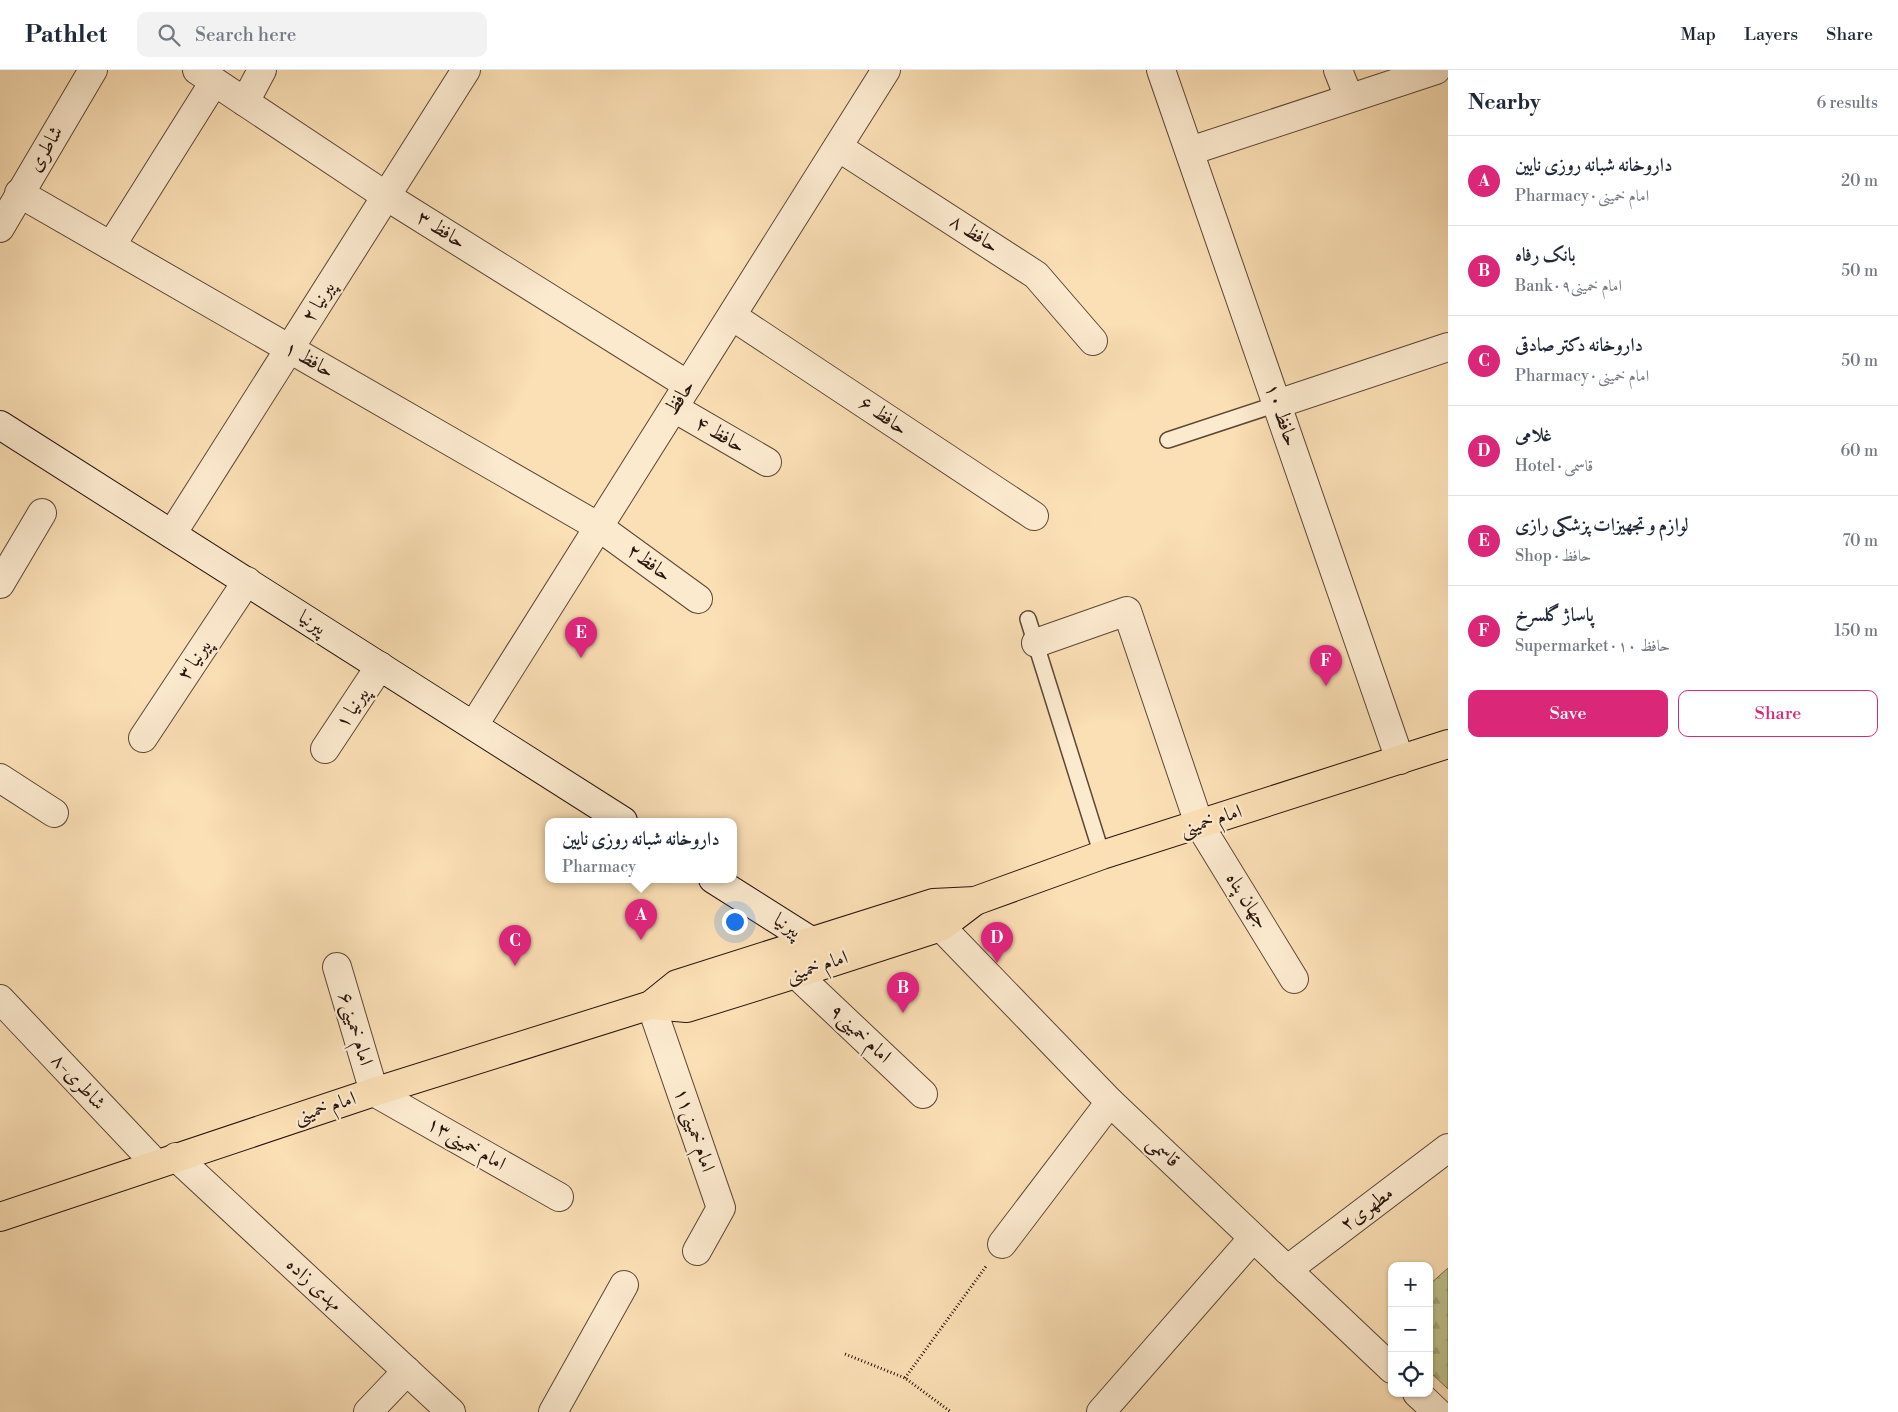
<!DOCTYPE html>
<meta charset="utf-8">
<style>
body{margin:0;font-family:"Libre Bodoni",Amiri,serif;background:#f2f2f3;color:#1f2937}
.controls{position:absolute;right:15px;bottom:15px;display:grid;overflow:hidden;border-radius:10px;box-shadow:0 1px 4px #0004}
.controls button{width:45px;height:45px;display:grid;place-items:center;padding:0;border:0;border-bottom:1px solid #e0e1e3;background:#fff;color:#1f2937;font:25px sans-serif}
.you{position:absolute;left:734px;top:851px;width:18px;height:18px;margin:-12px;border:4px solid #fff;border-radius:50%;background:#1a73e8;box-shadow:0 0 0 8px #1a73e833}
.badge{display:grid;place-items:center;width:32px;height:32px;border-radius:50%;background:#db2777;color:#fff;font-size:16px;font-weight:700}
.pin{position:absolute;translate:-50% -41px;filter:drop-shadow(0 1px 2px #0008)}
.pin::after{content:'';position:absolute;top:26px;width:18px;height:15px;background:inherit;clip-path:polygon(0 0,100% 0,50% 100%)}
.popup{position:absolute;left:545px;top:748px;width:192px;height:65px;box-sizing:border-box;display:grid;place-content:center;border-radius:10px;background:#fff;filter:drop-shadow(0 1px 4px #0005);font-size:16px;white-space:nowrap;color:#747a83}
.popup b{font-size:19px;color:#1f2937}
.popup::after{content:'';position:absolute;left:50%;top:100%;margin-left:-10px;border:10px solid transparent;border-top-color:#fff}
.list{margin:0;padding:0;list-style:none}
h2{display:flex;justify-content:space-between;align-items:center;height:65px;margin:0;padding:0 20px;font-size:21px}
h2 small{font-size:16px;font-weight:400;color:#747a83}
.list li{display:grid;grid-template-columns:32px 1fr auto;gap:15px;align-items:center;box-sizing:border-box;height:90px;padding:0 20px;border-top:1px solid #e0e1e3}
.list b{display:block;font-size:19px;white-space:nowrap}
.list p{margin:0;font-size:16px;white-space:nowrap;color:#747a83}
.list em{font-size:16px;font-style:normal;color:#747a83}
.actions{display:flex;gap:10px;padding:15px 20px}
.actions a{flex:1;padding:11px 0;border:1px solid #db2777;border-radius:10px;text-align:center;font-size:18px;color:#db2777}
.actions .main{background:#db2777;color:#fff}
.icon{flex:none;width:28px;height:28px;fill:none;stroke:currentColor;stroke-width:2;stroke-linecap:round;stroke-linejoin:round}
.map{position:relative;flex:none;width:1448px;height:1342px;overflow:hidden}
header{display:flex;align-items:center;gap:30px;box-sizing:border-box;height:70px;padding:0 25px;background:#fff;border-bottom:1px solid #e0e1e3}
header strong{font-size:24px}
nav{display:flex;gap:28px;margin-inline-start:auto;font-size:18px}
.search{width:350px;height:45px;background:#f2f2f3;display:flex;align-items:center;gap:12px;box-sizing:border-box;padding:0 18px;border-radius:10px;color:#747a83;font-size:19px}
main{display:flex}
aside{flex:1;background:#fff}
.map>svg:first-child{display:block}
.forest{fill:url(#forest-firs);stroke:#726b4d}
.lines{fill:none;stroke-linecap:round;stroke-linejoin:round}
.service-casing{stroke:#5c4737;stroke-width:18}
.minor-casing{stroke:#5c4737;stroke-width:30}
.tertiary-casing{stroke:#5c4737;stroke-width:30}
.secondary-casing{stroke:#27140d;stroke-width:30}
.primary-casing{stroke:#27140d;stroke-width:30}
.path{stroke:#27140d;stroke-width:3;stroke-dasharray:1 2.5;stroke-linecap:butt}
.service{stroke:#fceacf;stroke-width:15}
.minor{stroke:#fceacf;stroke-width:28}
.tertiary{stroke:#fceacf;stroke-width:28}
.secondary{stroke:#fceacf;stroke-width:28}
.primary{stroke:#fbdfb5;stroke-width:28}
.labels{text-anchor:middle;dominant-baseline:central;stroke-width:4.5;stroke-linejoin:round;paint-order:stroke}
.street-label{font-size:20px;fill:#27140d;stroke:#fceacf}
</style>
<header>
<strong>Pathlet</strong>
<div class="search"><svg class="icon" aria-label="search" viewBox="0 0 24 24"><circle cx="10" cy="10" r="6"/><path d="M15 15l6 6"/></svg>Search here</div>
<nav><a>Map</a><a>Layers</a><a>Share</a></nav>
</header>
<main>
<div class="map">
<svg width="1448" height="1342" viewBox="0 0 1448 1342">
<defs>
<pattern id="forest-firs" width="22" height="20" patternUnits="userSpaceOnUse" patternTransform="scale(1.25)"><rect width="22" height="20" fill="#bec28d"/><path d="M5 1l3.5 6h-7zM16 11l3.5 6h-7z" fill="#a3a678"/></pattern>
</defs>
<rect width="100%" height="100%" fill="#fbdfb5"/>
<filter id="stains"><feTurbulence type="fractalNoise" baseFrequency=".004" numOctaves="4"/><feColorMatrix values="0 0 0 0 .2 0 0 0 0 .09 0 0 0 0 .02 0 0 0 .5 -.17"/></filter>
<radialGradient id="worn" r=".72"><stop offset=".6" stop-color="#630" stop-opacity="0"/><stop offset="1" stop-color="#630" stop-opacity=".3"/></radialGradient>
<path class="forest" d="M 1448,1198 L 1448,1319 L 1429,1301 L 1429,1215 Z"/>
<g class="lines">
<g class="service-casing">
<g id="service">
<path d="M 1168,370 L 1277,334"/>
<path d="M 1028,549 L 1102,785"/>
</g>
</g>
<g class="minor-casing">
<g id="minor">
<path d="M 197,0 L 386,126 L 688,315"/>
<path d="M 1161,0 L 1400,690"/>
<path d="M 1338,0 L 1349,28"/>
<path d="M 245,32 L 262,0"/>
<path d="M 838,77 L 1036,205 L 1093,271"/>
<path d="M 1190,81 L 1436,0"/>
<path d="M 19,123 L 599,457 L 698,529"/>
<path d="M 0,158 L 93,0"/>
<path d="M 111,176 L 214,12"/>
<path d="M 732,246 L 1034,446"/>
<path d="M 1277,334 L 1448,277"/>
<path d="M 674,338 L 767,392"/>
<path d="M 172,464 L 466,0"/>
<path d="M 0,514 L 42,443"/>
<path d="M 1036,573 L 1127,541 L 1199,754 L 1294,909"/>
<path d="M 143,668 L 247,511"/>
<path d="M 325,679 L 380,596"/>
<path d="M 0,708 L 54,743"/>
<path d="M 941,857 L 1110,1032 L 1392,1299"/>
<path d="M 337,897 L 374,1022 L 559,1127"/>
<path d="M 796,904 L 923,1024"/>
<path d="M 0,929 L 156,1094"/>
<path d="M 651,935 L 721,1138 L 697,1181"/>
<path d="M 176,1087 L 451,1342"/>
<path d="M 1002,1174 L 1110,1032"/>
<path d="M 1287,1200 L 1448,1078"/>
<path d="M 1417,1323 L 1437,1342"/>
<path d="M 368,1342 L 407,1301"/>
<path d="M 553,1342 L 624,1215"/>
<path d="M 1101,1342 L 1253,1168"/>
</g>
</g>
<g class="tertiary-casing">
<path id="tertiary" d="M 474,655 L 886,0"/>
</g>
<g class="secondary-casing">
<g id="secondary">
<path d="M 0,355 L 623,751"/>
<path d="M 713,809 L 811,871"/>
</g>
</g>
<g class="primary-casing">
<g id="primary">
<path d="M 651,935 L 687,938 L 796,904 L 941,857 L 975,831"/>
<path d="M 0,1147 L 374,1022 L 651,935 L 677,914 L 933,833 L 975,831 L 1102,785 L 1448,674"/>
</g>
</g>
<g class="path">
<path d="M 845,1284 L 905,1308 L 951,1342"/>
<path d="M 905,1308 L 987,1195"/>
</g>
<use href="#service" class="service"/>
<use href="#minor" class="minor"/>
<use href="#tertiary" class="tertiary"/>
<use href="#secondary" class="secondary"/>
<use href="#primary" class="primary"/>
</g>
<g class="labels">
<g class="street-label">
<text transform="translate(46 79) rotate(-59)">شاطری</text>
<text transform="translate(441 160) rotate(32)">حافظ ۳</text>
<text transform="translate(974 164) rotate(33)">حافظ ۸</text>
<text transform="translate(319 232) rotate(-58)">پیرنیا ۲</text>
<text transform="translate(309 290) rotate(30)">حافظ ۱</text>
<text transform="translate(680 328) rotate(-58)">حافظ</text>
<text transform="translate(1281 345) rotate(71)">حافظ ۱۰</text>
<text transform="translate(883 346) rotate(34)">حافظ ۶</text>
<text transform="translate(720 365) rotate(30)">حافظ ۴</text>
<text transform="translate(649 493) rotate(36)">حافظ۲</text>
<text transform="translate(312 553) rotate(32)">پیرنیا</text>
<text transform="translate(195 590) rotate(-56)">پیرنیا ۳</text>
<text transform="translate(353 638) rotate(-57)">پیرنیا ۱</text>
<text transform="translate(1211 751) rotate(-18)">امام خمینی</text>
<text transform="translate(1247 831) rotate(58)">جهان پناه</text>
<text transform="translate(787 856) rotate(33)">پیرنیا</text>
<text transform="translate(817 897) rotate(-18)">امام خمینی</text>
<text transform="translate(355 959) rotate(73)">امام خمینی۶</text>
<text transform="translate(860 964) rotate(43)">امام خمینی۹</text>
<text transform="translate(78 1012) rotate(47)">۸-شاطری</text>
<text transform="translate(325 1038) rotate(-18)">امام خمینی</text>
<text transform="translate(694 1060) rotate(71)">امام خمینی۱۱</text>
<text transform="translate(466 1074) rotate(30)">امام خمینی۱۳</text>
<text transform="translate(1163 1082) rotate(43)">قاسمی</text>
<text transform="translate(1367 1139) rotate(-37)">مطهری۲</text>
<text transform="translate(314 1215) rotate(43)">مهدی زاده</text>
</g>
</g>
<rect width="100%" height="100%" filter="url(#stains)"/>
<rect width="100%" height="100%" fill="url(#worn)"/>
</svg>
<div class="controls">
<button>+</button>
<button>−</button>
<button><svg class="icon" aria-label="locate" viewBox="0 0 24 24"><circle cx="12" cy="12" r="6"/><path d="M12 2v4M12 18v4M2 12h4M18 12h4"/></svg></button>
</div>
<div class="you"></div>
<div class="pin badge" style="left:641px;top:870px">A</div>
<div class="popup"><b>داروخانه شبانه روزی نایین</b>Pharmacy</div>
<div class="pin badge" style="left:903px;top:943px">B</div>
<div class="pin badge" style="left:515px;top:896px">C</div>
<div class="pin badge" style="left:997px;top:893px">D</div>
<div class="pin badge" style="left:581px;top:588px">E</div>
<div class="pin badge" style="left:1326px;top:616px">F</div>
</div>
<aside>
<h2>Nearby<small>6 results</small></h2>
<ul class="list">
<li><span class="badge">A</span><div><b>داروخانه شبانه روزی نایین</b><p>Pharmacy · امام خمینی</p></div><em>20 m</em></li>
<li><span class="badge">B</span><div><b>بانک رفاه</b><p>Bank · امام خمینی۹</p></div><em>50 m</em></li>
<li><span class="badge">C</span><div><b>داروخانه دکتر صادقی</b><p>Pharmacy · امام خمینی</p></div><em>50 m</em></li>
<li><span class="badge">D</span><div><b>غلامی</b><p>Hotel · قاسمی</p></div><em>60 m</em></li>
<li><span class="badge">E</span><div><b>لوازم و تجهیزات پزشکی رازی</b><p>Shop · حافظ</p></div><em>70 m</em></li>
<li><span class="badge">F</span><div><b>پاساژ گلسرخ</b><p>Supermarket · حافظ ۱۰</p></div><em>150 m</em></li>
</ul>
<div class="actions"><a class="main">Save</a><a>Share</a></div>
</aside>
</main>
